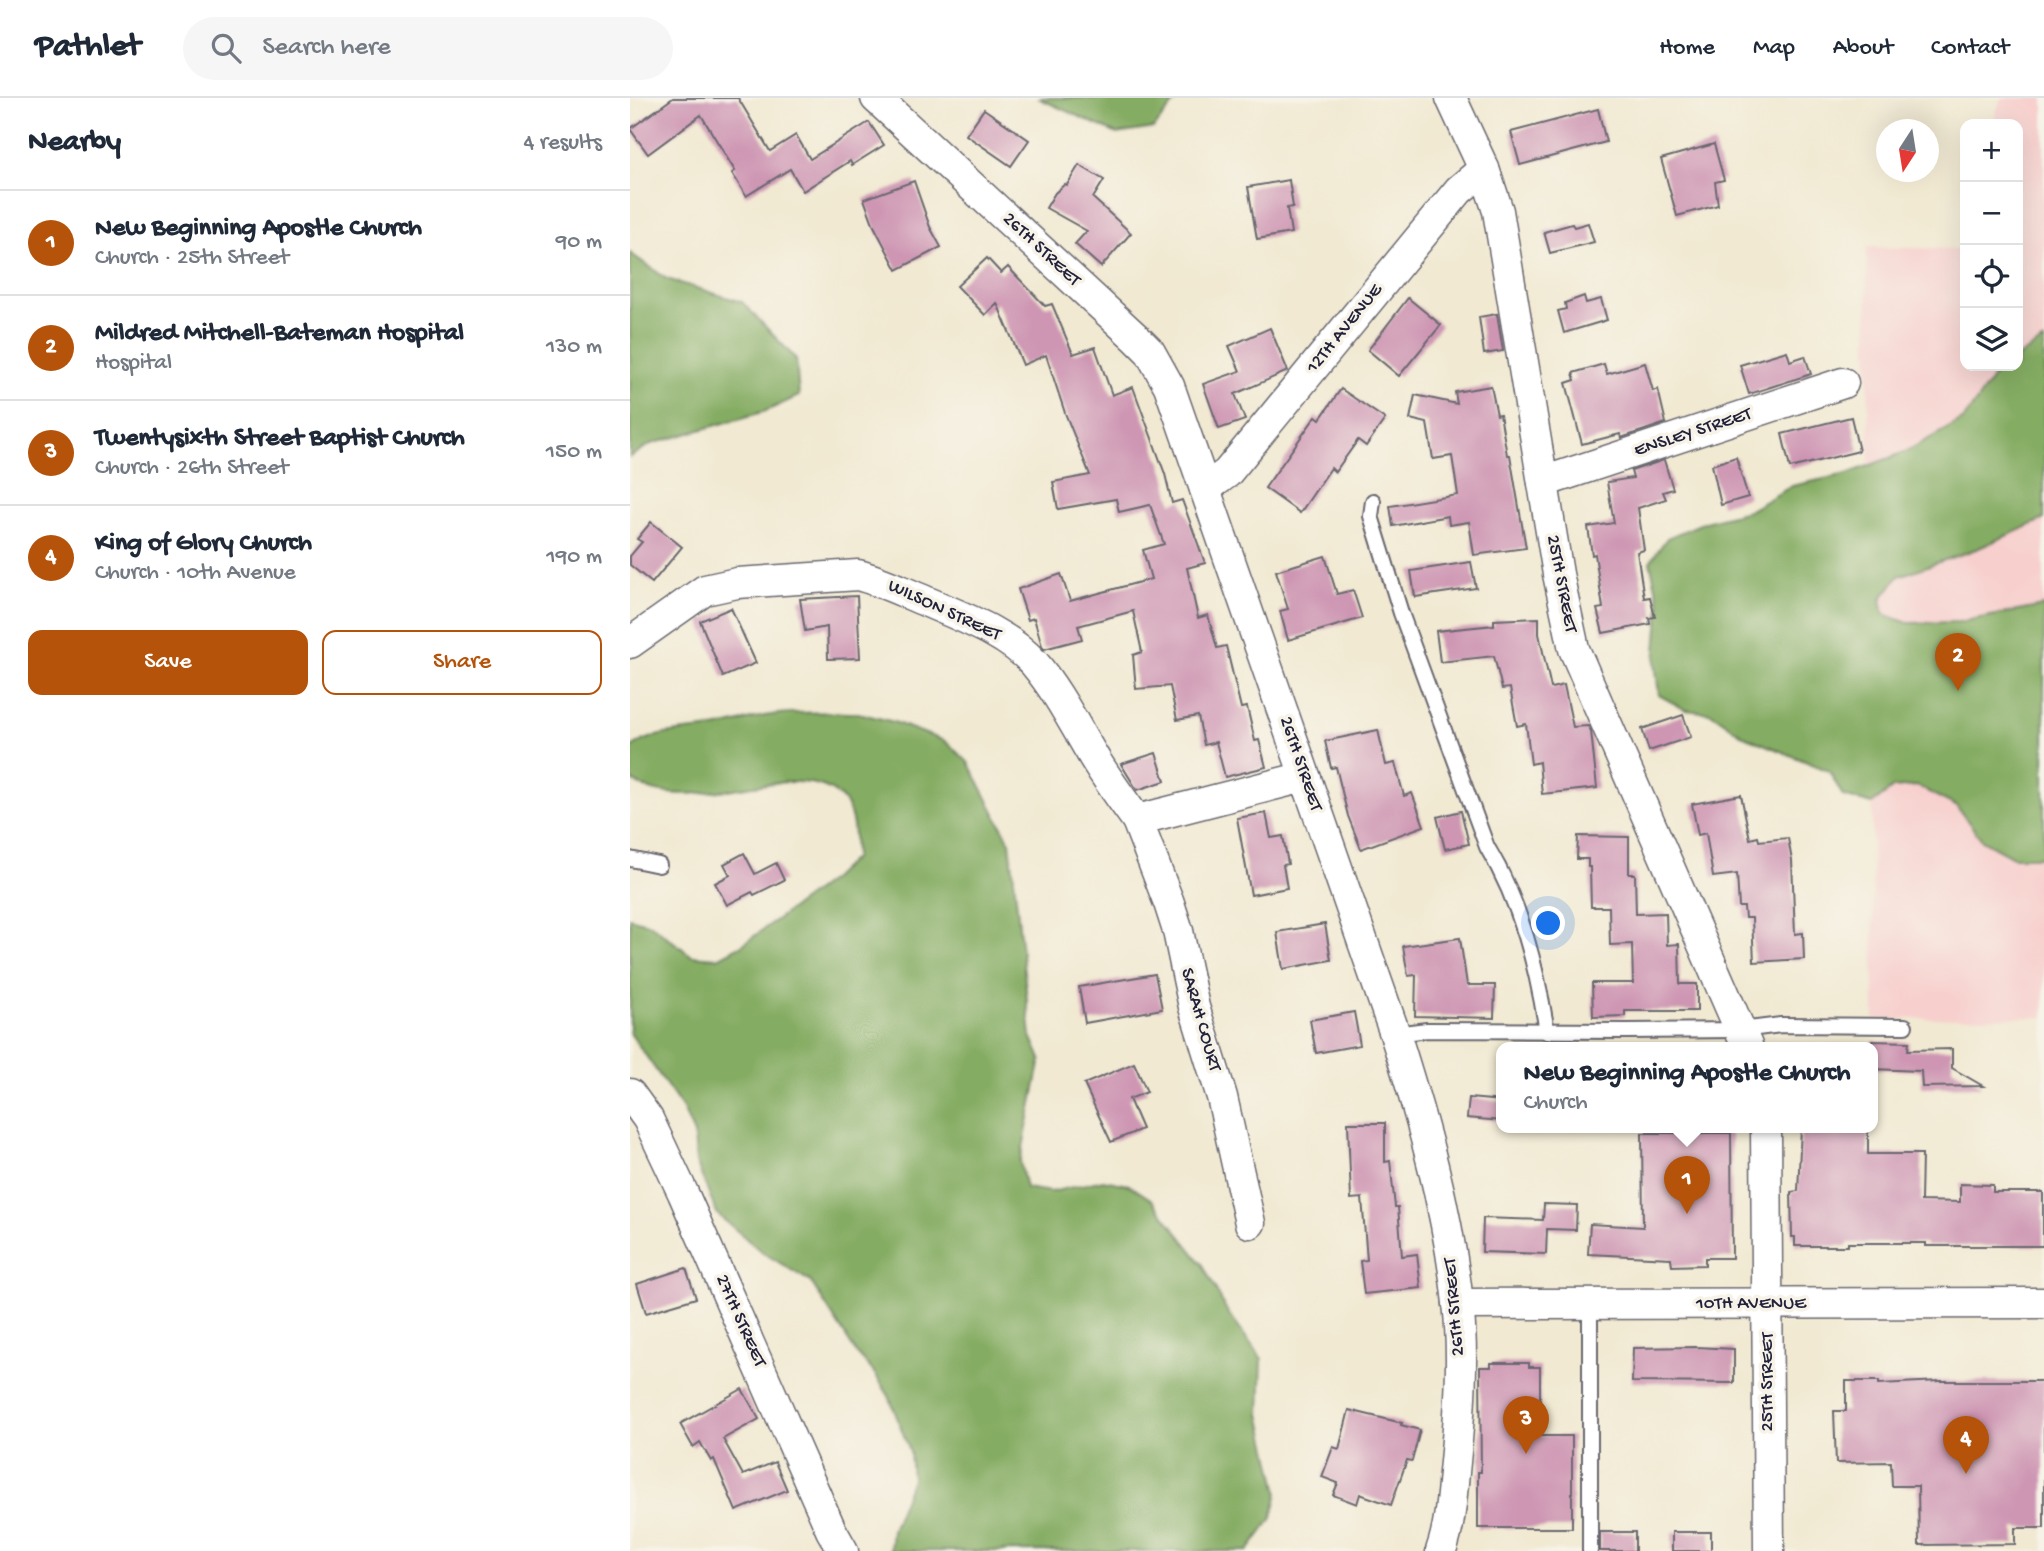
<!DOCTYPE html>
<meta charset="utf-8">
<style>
body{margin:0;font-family:"Gochi Hand",sans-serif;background:#f6f6f7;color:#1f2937}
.controls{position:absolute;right:21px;top:21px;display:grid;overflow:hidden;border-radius:14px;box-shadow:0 7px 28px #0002}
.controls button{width:63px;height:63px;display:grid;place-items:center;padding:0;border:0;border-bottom:2px solid #e0e1e3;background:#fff;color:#1f2937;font:35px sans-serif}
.compass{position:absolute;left:1246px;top:21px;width:63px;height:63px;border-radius:50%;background:#fff;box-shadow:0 7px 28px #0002;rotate:192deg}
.you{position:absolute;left:919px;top:826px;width:24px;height:24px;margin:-18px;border:5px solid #fff;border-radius:50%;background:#1a73e8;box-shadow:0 0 0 10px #1a73e833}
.badge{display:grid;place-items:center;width:46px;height:46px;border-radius:50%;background:#b45309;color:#fff;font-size:23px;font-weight:700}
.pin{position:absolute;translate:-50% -58px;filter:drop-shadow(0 2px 4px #0008)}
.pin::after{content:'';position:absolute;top:37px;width:24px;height:21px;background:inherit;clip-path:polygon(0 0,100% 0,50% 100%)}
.popup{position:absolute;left:866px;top:944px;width:382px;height:91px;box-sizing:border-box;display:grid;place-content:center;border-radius:14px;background:#fff;filter:drop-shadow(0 2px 5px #0005);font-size:23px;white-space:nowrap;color:#747a83}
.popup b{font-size:26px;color:#1f2937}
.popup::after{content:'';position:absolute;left:50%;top:100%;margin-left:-14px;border:14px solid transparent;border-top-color:#fff}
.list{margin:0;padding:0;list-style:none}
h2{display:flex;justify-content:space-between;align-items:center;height:91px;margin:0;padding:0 28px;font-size:30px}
h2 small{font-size:23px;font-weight:400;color:#747a83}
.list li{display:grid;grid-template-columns:46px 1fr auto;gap:21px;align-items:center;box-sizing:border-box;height:105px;padding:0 28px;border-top:2px solid #e0e1e3}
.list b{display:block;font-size:26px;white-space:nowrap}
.list p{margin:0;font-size:23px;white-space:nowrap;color:#747a83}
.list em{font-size:23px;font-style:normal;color:#747a83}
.actions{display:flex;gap:14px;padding:21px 28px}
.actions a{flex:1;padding:16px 0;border:2px solid #b45309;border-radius:14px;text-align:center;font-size:24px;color:#b45309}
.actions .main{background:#b45309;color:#fff}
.icon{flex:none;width:38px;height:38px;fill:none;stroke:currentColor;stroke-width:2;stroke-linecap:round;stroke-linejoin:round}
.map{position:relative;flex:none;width:1414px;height:1453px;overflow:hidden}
header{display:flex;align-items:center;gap:42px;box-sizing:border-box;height:98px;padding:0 35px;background:#fff;border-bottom:2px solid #e0e1e3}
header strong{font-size:33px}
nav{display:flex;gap:38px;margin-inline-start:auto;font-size:24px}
.search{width:490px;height:63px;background:#f6f6f7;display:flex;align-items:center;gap:18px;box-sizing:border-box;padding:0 24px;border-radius:38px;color:#747a83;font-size:26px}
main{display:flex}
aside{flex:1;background:#fff}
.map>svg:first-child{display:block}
.built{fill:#f7d0ce}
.forest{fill:#84ac62;stroke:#53674e;stroke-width:2}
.building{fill:#ce96b3}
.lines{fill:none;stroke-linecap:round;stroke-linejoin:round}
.service-casing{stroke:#6a6870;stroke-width:18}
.minor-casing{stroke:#6a6870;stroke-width:33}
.service{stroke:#fff;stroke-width:14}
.minor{stroke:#fff;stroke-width:30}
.labels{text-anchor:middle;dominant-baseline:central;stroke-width:7;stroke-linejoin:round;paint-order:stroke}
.street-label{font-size:19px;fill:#22223b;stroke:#f7f3e8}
</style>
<header>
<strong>Pathlet</strong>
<div class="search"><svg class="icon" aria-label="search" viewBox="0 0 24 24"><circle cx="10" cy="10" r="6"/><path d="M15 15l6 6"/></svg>Search here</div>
<nav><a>Home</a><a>Map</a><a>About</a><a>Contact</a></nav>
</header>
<main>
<aside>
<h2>Nearby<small>4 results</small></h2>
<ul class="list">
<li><span class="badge">1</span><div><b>New Beginning Apostle Church</b><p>Church · 25th Street</p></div><em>90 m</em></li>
<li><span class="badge">2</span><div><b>Mildred Mitchell-Bateman Hospital</b><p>Hospital</p></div><em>130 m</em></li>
<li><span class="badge">3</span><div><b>Twentysixth Street Baptist Church</b><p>Church · 26th Street</p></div><em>150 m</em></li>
<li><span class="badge">4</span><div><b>King of Glory Church</b><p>Church · 10th Avenue</p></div><em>190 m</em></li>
</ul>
<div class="actions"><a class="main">Save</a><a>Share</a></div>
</aside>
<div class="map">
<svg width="1414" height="1453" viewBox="0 0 1414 1453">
<rect width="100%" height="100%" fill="#f7f3e8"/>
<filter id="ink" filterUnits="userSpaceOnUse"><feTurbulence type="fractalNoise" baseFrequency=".0143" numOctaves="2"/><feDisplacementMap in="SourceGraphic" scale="14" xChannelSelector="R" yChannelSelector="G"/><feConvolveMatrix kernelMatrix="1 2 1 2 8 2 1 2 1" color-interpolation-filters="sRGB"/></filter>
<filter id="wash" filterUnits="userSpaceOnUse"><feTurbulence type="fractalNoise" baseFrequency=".00686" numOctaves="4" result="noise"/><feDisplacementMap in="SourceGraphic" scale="28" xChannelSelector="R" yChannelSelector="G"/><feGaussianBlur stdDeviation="1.57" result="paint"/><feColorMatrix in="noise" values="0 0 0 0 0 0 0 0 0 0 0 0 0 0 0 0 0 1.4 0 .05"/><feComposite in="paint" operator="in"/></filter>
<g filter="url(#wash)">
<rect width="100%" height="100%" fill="#f1e9d2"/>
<path class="built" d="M 1371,0 L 1414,0 L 1414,919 L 1244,921 L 1237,149 L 1335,151 L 1335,268 L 1388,268 L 1388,26 L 1362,26 Z"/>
<g class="forest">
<path d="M 408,0 L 548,0 L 524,30 L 487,36 Z"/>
<path d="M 0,155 L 37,181 L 112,204 L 166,261 L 169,298 L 136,313 L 21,346 L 0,359 Z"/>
<path d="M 1414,242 L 1414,421 L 1349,450 L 1269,478 L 1251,501 L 1254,516 L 1278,525 L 1329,524 L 1414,508 L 1414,759 L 1383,759 L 1352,742 L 1326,708 L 1287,688 L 1263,690 L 1242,706 L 1213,698 L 1199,673 L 1114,638 L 1081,615 L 1056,612 L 1029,597 L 1025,564 L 1030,507 L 1020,464 L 1037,440 L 1075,424 L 1118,413 L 1162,388 L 1217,376 L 1275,354 L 1334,321 L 1369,271 L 1374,268 L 1388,268 L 1388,259 Z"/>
<path d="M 228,615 L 264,624 L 315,643 L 338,664 L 380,744 L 401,938 L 411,961 L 390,1064 L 396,1090 L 421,1094 L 473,1082 L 499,1087 L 522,1102 L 573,1167 L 598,1215 L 632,1261 L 630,1316 L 648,1394 L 642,1420 L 618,1453 L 260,1453 L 262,1432 L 282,1381 L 280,1354 L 259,1298 L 243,1273 L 227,1256 L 181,1184 L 132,1154 L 87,1116 L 66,1064 L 64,1036 L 53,1011 L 0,935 L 0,820 L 20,826 L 62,858 L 88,860 L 112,847 L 202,781 L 225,759 C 224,743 225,721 216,706 C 178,649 60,726 0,681 L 0,650 C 24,632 60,634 89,629 C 107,626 123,619 141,617 C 170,613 200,615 228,615 Z"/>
</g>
<g id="blocks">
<g class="building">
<path d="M 43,0 L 108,0 L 140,53 L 166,37 L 180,61 L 239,24 L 254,47 L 222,67 L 220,63 L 173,93 L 160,71 L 116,98 L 102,75 L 105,73 L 71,17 L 18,56 L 0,31 Z"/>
<path d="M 354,11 L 399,42 L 381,68 L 336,37 Z"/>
<path d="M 968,11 L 976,44 L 890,67 L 881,34 Z"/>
<path d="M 1084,46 L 1094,82 L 1085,84 L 1088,107 L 1047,118 L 1031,61 Z"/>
<path d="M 449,67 L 474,82 L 463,100 L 501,135 L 471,169 L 445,146 L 457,133 L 416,110 L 425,95 L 435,86 L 437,87 Z"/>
<path d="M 659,82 L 663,109 L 657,110 L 661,135 L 627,141 L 618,89 Z"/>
<path d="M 284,83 L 300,129 L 311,149 L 267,172 L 244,128 L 234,101 Z"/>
<path d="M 958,125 L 964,144 L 920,155 L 914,134 L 942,126 L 944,129 Z"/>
<path d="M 357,160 L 371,175 L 378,169 L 415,208 L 422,206 L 443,256 L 465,249 L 482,297 L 503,289 L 535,376 L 542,405 L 552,402 L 575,465 L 557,470 L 568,520 L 578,517 L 587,550 L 596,548 L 611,610 L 617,609 L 625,643 L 629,642 L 636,669 L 595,679 L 586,644 L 574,647 L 568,618 L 547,622 L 540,588 L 506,591 L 503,557 L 512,554 L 503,513 L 448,528 L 452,541 L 414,551 L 412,548 L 404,520 L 398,522 L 388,491 L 431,476 L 440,503 L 521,481 L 513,452 L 534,446 L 520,407 L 489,414 L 486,401 L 428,411 L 423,384 L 460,377 L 435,315 L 416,257 L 393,267 L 367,205 L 355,217 L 327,188 Z"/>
<path d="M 954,198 L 956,205 L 971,201 L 977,222 L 934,235 L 928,213 L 936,211 L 935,205 Z"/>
<path d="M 778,200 L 811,227 L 769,278 L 738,252 Z"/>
<path d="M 867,216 L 873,253 L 854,256 L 849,219 Z"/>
<path d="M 640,230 L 658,273 L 605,296 L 615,322 L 589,331 L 573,286 L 610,273 L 599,248 Z"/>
<path d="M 1157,253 L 1160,263 L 1175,258 L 1181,276 L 1119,296 L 1110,267 Z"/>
<path d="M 1015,265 L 1023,293 L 1028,291 L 1036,325 L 991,340 L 990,336 L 952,346 L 936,285 L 945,282 L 943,275 L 974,266 L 977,276 Z"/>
<path d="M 861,288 L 867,317 L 870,316 L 877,357 L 880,357 L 896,450 L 844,457 L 839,424 L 819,427 L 818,418 L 763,428 L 760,408 L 828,397 L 822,358 L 803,361 L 797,325 L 780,321 L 785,297 L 827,306 L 825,294 Z"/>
<path d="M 711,291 L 755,321 L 736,348 L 728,342 L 705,374 L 701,370 L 670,415 L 635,390 L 686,318 L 690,321 Z"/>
<path d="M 1221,319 L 1229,353 L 1160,370 L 1152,336 Z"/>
<path d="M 1106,359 L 1118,399 L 1091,407 L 1082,367 Z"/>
<path d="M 1034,362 L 1043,391 L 1033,394 L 1036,401 L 1008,410 L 1014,452 L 1007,454 L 1014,500 L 1020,499 L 1025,519 L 1019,520 L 1020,526 L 973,535 L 967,511 L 973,510 L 965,456 L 962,457 L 958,429 L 984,425 L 977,384 L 1003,380 L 1001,373 Z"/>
<path d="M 21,424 L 52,449 L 22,485 L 0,467 L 0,458 L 12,444 L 7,441 Z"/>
<path d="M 695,458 L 707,496 L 723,492 L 732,520 L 658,542 L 650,513 L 658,511 L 646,473 Z"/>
<path d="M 841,464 L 846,490 L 785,499 L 781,473 Z"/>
<path d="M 227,498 L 230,560 L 198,561 L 197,529 L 175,533 L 170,501 Z"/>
<path d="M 101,510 L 126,565 L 93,579 L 70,523 Z"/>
<path d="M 909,520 L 909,536 L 921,590 L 934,587 L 943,629 L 958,628 L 961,633 L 967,690 L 912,696 L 909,664 L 901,666 L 896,626 L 887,628 L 880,590 L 872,591 L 864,558 L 810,564 L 806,533 L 864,527 L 864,522 Z"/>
<path d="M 1053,617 L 1061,639 L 1019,653 L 1012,631 Z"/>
<path d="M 748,632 L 756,667 L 765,665 L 774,698 L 782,695 L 794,728 L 731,751 L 718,718 L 706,669 L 701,670 L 695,643 Z"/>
<path d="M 526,655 L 535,683 L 507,692 L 491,666 Z"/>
<path d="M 1111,697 L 1120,741 L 1128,739 L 1129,743 L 1158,740 L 1162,763 L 1165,836 L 1173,835 L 1174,861 L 1124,864 L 1122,820 L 1115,820 L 1114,809 L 1109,809 L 1107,776 L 1083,779 L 1076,735 L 1068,737 L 1062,706 Z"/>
<path d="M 831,713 L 839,746 L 815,751 L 807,719 Z"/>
<path d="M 636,715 L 641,740 L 653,738 L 658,766 L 653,767 L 657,790 L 621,797 L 607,720 Z"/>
<path d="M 948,738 L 999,739 L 999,776 L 1005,776 L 1006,816 L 1036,815 L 1037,847 L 1049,846 L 1050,886 L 1067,886 L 1067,913 L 995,913 L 995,918 L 963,919 L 962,885 L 1003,885 L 1002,846 L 980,847 L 979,809 L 961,809 L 960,769 L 958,769 L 958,761 L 947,761 Z"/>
<path d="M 114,755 L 125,776 L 146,765 L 154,782 L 124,797 L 122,794 L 97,807 L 85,785 L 100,777 L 94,766 Z"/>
<path d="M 695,826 L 701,862 L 653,871 L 647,834 Z"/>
<path d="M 830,840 L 837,887 L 865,887 L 864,920 L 785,918 L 786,877 L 778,878 L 773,848 Z"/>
<path d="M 525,876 L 532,911 L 455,925 L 449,889 Z"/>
<path d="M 724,914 L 730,947 L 686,955 L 680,922 Z"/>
<path d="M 1242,943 L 1279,944 L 1278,952 L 1322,951 L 1322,970 L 1353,988 L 1292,989 L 1291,973 L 1242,971 Z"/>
<path d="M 504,965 L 517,994 L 499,1001 L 512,1031 L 481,1044 L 454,986 Z"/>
<path d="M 839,1000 L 872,1003 L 872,1023 L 837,1020 Z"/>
<path d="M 718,1025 L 755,1025 L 755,1064 L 760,1063 L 765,1109 L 768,1109 L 772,1158 L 787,1156 L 791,1190 L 734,1196 L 730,1163 L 737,1162 L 732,1100 L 721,1101 Z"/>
<path d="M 1171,1030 L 1238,1030 L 1238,1056 L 1292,1056 L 1291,1103 L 1330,1104 L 1330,1086 L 1363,1087 L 1363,1094 L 1413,1094 L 1413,1148 L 1296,1148 L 1296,1145 L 1218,1145 L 1218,1148 L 1165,1148 L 1165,1139 L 1162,1139 L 1161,1094 L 1168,1093 Z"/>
<path d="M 1012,1035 L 1101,1035 L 1102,1160 L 1075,1160 L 1075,1167 L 1042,1168 L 1041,1160 L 958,1156 L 960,1126 L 1013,1129 Z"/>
<path d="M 914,1106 L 947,1107 L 946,1132 L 917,1131 L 916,1156 L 852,1154 L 853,1120 L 913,1122 Z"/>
<path d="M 56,1170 L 66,1200 L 16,1215 L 7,1186 Z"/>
<path d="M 1066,1249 L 1104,1251 L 1104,1285 L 1002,1284 L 1003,1250 Z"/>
<path d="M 861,1265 L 899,1265 L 899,1269 L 910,1269 L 910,1338 L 942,1338 L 942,1430 L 848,1430 L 848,1374 L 851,1374 L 850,1269 L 861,1269 Z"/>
<path d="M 1216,1283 L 1249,1283 L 1249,1286 L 1311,1283 L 1414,1283 L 1414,1430 L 1385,1430 L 1385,1446 L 1289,1447 L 1288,1388 L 1262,1388 L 1261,1364 L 1206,1365 L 1204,1313 L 1216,1313 Z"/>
<path d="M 112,1291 L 129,1321 L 93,1341 L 113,1377 L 145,1364 L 157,1392 L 106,1413 L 84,1361 L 81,1363 L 70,1344 L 63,1349 L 50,1326 Z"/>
<path d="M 719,1312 L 772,1325 L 771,1327 L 790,1332 L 782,1363 L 777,1362 L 761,1407 L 730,1396 L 727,1406 L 703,1397 L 708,1385 L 692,1379 L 703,1349 L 709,1351 Z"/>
<rect x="970" y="1434" width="35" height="19"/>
<rect x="1042" y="1434" width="39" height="19"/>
</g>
</g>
</g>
<g filter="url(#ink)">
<use href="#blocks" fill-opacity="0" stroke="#6a6870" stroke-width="2"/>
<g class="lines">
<g class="service-casing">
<g id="service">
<path d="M 743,403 L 741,418 L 771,515 L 857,749 C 891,805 907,870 917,934"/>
<path d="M 0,761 L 29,767"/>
<path d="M 765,936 L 797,932 L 997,933 L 1111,932 L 1151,927 L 1275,928"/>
<path d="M 960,1453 L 960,1206"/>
</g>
</g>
<g class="minor-casing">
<g id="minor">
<path d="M 246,0 L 505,239 L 520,254 L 539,288 L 765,936 C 793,1024 818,1113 828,1205 C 834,1257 830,1312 825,1364 C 822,1393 821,1425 811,1453"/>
<path d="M 821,0 L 854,71 L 868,113 L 928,476 L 944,551 L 1118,950"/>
<path d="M 913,384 L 1213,285"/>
<path d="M 575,391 L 597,375 L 829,92 L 854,71"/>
<path d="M 0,545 L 75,492 L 107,485 L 228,477 C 251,483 271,493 293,502 C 331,519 376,534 404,565 C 426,591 442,622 459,651 C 473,676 490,699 507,722 L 674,679"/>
<path d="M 507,722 L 539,805 L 548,833 L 564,909 L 592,999 L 620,1125"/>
<path d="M 0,996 L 18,1021 L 53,1095 L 201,1432 L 213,1453"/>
<path d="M 1136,1030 L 1139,1453"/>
<path d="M 828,1206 L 1414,1205"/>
</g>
</g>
<use href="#service" class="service"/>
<use href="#minor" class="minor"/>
</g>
</g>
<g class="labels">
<g class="street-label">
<text transform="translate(411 152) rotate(43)">26TH STREET</text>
<text transform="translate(715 231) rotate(-51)">12TH AVENUE</text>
<text transform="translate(1063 335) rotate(-18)">ENSLEY STREET</text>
<text transform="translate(931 486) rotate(79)">25TH STREET</text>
<text transform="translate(314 513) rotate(25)">WILSON STREET</text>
<text transform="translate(670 666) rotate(71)">26TH STREET</text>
<text transform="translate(570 922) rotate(74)">SARAH COURT</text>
<text x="1121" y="1206">10TH AVENUE</text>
<text transform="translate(825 1209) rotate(-95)">26TH STREET</text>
<text transform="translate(110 1223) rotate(66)">27TH STREET</text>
<text transform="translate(1138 1284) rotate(-90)">25TH STREET</text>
</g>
</g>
</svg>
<div class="controls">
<button>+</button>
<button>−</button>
<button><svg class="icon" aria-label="locate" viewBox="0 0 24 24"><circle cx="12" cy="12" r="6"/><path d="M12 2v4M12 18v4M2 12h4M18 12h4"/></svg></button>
<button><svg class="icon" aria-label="layers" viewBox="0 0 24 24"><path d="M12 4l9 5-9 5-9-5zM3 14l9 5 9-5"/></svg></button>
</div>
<svg class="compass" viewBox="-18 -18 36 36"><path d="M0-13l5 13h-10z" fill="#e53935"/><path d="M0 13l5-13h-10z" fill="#747a83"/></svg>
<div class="you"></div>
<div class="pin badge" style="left:1057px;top:1116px">1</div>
<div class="popup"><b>New Beginning Apostle Church</b>Church</div>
<div class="pin badge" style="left:1328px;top:593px">2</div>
<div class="pin badge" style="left:896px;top:1356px">3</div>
<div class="pin badge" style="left:1336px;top:1376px">4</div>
</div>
</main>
